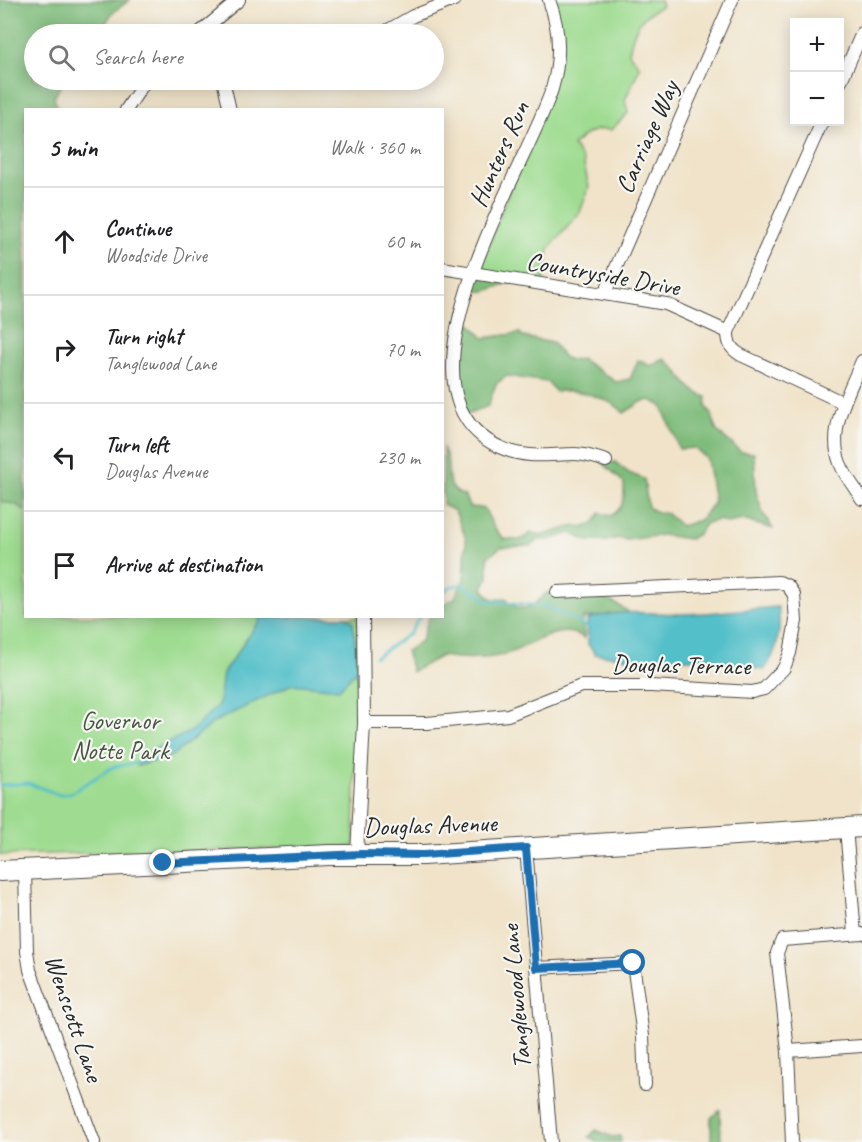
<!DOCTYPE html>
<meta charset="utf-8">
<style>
body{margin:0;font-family:Caveat,sans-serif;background:#f2f2f2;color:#202124}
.controls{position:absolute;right:18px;top:18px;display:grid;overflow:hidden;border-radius:0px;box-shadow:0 3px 15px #0003}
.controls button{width:54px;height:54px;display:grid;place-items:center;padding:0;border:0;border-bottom:2px solid #e0e0e0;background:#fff;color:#202124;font:30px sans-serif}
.stop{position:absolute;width:18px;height:18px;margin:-14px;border:4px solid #1f6fb2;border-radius:50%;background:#fff}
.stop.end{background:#1f6fb2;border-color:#fff;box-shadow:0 2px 6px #0008}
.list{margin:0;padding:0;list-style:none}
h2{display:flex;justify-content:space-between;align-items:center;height:78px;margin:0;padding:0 24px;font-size:26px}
h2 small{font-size:20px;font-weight:400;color:#757577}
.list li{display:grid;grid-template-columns:39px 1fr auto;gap:18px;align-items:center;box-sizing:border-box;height:108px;padding:0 24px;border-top:2px solid #e0e0e0}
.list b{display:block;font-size:22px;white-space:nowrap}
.list p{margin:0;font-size:20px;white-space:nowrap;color:#757577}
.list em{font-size:20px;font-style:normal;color:#757577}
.icon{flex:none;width:33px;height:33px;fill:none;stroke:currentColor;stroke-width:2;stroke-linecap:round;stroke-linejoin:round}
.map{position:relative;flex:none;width:862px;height:1142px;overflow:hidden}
.search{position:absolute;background:#fff;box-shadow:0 3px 15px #0003;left:24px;top:24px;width:420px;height:66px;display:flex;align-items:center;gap:15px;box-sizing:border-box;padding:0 21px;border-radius:33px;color:#757577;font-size:22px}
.panel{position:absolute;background:#fff;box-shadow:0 3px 15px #0003;left:24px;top:108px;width:420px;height:510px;border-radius:0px}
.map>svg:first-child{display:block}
.green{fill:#9fdc91;stroke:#65845e;stroke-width:1.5}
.forest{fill:#7fbc7b;stroke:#557453;stroke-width:1.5}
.water{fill:#52bfc9;stroke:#3e757a;stroke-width:1.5}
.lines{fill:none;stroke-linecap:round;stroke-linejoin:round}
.stream{stroke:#52bfc9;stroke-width:3}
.minor-casing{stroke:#494743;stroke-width:14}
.primary-casing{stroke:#494743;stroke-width:22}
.minor{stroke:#fff;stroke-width:12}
.primary{stroke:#fff;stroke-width:20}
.route{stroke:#1f6fb2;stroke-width:8}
.labels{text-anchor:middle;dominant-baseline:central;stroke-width:4.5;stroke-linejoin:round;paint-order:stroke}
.street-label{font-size:26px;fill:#2b2b2b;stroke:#f6f6f2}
.park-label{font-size:26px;fill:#485744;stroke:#f6f6f2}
</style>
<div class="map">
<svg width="862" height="1142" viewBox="0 0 862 1142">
<rect width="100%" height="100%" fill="#f6f6f2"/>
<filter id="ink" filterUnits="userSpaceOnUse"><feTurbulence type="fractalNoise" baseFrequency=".0167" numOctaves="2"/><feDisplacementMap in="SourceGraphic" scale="12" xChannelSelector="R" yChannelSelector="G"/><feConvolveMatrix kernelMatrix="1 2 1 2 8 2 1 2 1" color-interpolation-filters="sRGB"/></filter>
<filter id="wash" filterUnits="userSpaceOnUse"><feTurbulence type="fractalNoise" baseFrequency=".008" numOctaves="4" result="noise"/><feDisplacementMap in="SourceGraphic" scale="24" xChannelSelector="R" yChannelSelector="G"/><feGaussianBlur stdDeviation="1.35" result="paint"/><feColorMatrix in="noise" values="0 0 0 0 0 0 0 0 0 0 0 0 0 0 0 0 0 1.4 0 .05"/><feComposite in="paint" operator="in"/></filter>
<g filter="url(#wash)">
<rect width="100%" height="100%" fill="#f0e3c9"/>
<g class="green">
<path d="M 546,0 L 660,0 L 662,6 C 639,16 633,30 629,53 L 640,67 L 625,100 L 628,113 L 611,130 C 594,127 585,134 573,145 L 583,160 L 589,187 L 580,212 L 549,249 L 543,283 L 479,271 L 557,64 Z"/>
<path d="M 25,367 L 26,616 L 358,617 L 354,847 L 0,855 L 0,384 Z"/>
</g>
<g class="forest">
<path d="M 0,0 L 130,0 L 112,13 L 99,34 L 34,34 L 34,80 L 64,80 L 54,97 L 58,109 L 26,110 L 25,511 L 17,505 L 0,501 Z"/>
<path d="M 479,271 L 516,280 L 486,291 L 471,292 L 460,313 L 484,338 L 520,333 L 523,337 L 553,343 C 561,355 565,363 581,359 L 616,382 L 630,379 L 638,360 L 651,366 L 664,359 C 681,368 682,389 707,397 L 706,406 L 712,415 L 716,430 L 741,452 L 754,453 L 756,492 L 763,513 L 773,529 L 743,520 L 727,523 L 719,520 L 706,523 L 698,534 L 689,539 L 662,535 L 628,540 L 617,538 L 606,541 L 588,541 L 570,533 L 548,540 L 539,540 L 530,546 L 501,547 L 488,557 L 488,578 L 483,588 C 490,600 494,601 506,598 C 520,616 534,607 546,593 C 575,591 607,595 630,613 L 583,618 L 584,638 C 558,621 531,647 506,654 C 487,660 459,659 441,656 L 412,672 L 406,651 L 421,641 L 429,617 L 442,616 L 443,604 L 454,599 L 464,579 L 466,539 L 455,511 L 443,505 L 443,448 C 455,467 438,486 465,496 L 469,507 L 484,508 L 495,529 L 504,539 L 520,540 L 531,533 L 543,535 L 575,526 L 585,527 L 594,523 L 600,513 L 611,516 C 625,507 624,499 624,483 L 603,463 L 615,462 L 629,473 L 644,479 L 648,507 L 657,513 L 666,513 L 681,526 L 700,520 L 714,502 L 707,459 L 695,448 L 679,449 L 662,406 L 651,400 L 641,402 L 624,413 C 612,399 574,387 556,392 L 547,382 L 507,376 L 496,384 L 488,406 L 467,415 C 438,365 458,318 479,271 Z"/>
<path d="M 720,1110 L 721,1142 L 711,1142 L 711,1118 Z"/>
<path d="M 596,1130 L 612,1137 L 620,1136 L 621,1142 L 598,1142 L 589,1137 Z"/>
</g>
<g class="water">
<path d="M 778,607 C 782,628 777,654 764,670 L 706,658 L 653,661 L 595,654 L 588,644 L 587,620 C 617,608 653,614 684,614 C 716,613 747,609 778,607 Z"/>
<path d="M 262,617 L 346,617 L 353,622 L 358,669 L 339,689 L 292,684 L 216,721 L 172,756 L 137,766 L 146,753 L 191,731 L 219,704 L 223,673 Z"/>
</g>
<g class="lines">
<g class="stream">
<path d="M 442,593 L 450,587 L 462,584 L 489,601 L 547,606 L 587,627"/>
<path d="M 375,657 L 409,634 L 420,616"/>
<path d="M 0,785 L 28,783 L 60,795 L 72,792 L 113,767 L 141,762"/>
</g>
</g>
</g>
<g filter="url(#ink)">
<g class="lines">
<g class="minor-casing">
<g id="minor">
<path d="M 549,0 C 560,29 561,59 552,89 C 526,170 376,397 504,449 C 528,459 550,454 575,454 C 585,454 597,458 606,461"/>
<path d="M 198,34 L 239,0"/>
<path d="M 381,34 L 413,16 L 454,0"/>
<path d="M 223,80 L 230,110"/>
<path d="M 840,83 L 862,33"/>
<path d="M 126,110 L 146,80"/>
<path d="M 822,122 L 728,332 C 728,344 731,349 741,355 L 844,403"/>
<path d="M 442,268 L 666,304 L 728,332"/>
<path d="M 605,293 L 732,0"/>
<path d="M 862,361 C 849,391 827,430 840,463 C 845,476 855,488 862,499"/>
<path d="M 364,723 L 427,723 L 508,715 L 581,686 L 651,686 L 752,692 L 764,689 L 784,668 L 790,653 L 796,621 L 794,595 L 788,586 L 779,582 L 557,592"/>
<path d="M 846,828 L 855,934"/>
<path d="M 526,848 L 551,1142"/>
<path d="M 357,854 L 364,723 L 363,616"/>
<path d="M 25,871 L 27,951 L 30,970 L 94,1142"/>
<path d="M 536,968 L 633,963 L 643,1036 L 645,1085"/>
<path d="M 788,1051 L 862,1046"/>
<path d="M 792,1142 L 788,1051 L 777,953 L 782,940 L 862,934"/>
</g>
</g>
<g class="primary-casing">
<path id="primary" d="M 0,871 L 329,855 L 423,855 L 862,827"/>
</g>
<use href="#minor" class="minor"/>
<use href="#primary" class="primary"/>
</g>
</g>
<g class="lines" filter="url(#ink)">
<path class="route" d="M 163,863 L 361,854 L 423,855 L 526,848 L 536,968 L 633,963"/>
</g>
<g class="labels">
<g class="street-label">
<text transform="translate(647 137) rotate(-66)">Carriage Way</text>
<text transform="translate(499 154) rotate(-66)">Hunters Run</text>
<text transform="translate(603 274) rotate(10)">Countryside Drive</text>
<text transform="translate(681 665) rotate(1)">Douglas Terrace</text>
<text transform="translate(430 825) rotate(-2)">Douglas Avenue</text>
<text transform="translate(516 997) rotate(-95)">Tanglewood Lane</text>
<text transform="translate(74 1018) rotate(71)">Wenscott Lane</text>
</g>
<g class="park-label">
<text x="120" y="720">Governor<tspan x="120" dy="30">Notte Park</tspan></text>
</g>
</g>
</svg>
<div class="controls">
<button>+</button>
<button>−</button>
</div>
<div class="stop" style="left:633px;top:963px"></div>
<div class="stop end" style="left:163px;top:863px"></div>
<div class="search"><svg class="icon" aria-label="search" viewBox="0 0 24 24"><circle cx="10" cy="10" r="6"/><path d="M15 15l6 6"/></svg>Search here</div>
<section class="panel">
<h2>5 min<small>Walk · 360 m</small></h2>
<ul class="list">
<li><svg class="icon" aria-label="ahead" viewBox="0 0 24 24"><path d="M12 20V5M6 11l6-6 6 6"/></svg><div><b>Continue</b><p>Woodside Drive</p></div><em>60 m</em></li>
<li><svg class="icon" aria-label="right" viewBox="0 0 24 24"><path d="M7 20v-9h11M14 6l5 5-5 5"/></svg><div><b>Turn right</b><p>Tanglewood Lane</p></div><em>70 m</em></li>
<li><svg class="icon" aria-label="left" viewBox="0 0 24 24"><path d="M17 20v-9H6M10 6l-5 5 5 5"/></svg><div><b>Turn left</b><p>Douglas Avenue</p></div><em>230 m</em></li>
<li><svg class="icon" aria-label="arrive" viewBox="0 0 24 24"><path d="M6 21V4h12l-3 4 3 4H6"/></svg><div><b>Arrive at destination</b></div></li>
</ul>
</section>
</div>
